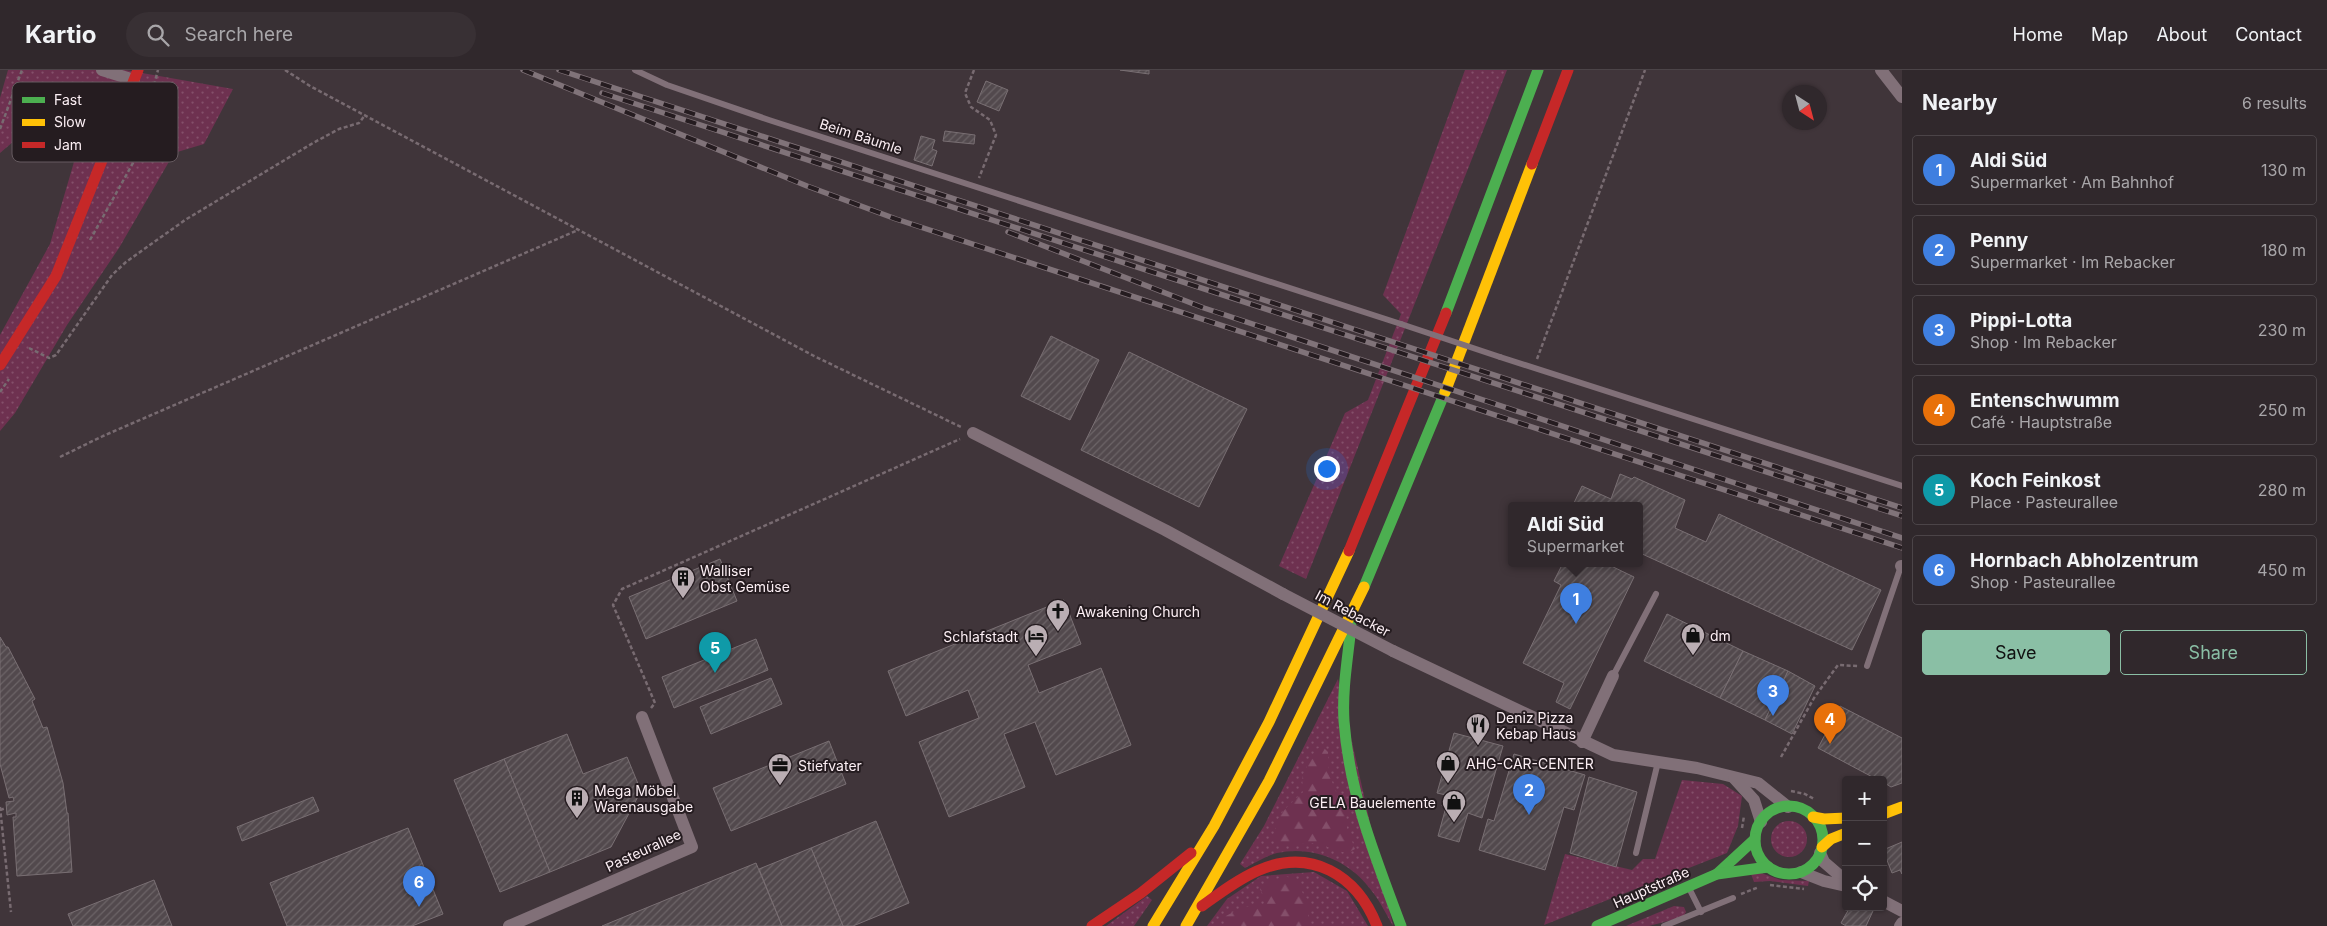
<!DOCTYPE html>
<meta charset="utf-8">
<style>
body{margin:0;font-family:Inter,sans-serif;background:#383034;color:#f1f3f6}
.controls{position:absolute;right:15px;bottom:15px;display:grid;overflow:hidden;border-radius:5px;box-shadow:0 1px 4px #0004}
.controls button{width:45px;height:45px;display:grid;place-items:center;padding:0;border:0;border-bottom:1px solid #4b4448;background:#30282c;color:#f1f3f6;font:25px sans-serif}
.compass{position:absolute;left:1782px;top:15px;width:45px;height:45px;border-radius:50%;background:#30282c;box-shadow:0 1px 4px #0004;rotate:144deg}
.you{position:absolute;left:1326px;top:398px;width:18px;height:18px;margin:-12px;border:4px solid #fff;border-radius:50%;background:#1a73e8;box-shadow:0 0 0 8px #1a73e833}
.badge{display:grid;place-items:center;width:32px;height:32px;border-radius:50%;background:#8abfa5;color:#fff;font-size:16px;font-weight:700}
.pin{position:absolute;translate:-50% -41px;filter:drop-shadow(0 1px 2px #0008)}
.pin::after{content:'';position:absolute;top:26px;width:18px;height:15px;background:inherit;clip-path:polygon(0 0,100% 0,50% 100%)}
.popup{position:absolute;left:1508px;top:432px;width:135px;height:65px;box-sizing:border-box;display:grid;place-content:center;border-radius:5px;background:#30282c;filter:drop-shadow(0 1px 4px #0005);font-size:16px;white-space:nowrap;color:#a8a6a9}
.popup b{font-size:19px;color:#f1f3f6}
.popup::after{content:'';position:absolute;left:50%;top:100%;margin-left:-10px;border:10px solid transparent;border-top-color:#30282c}
.list{margin:0;padding:0;list-style:none}
h2{display:flex;justify-content:space-between;align-items:center;height:65px;margin:0;padding:0 20px;font-size:21px}
h2 small{font-size:16px;font-weight:400;color:#a8a6a9}
.list li{display:grid;grid-template-columns:32px 1fr auto;gap:15px;align-items:center;box-sizing:border-box;height:70px;margin:0 10px 10px;padding:0 10px;border:1px solid #4b4448;border-radius:5px}
.list b{display:block;font-size:19px;white-space:nowrap}
.list p{margin:0;font-size:16px;white-space:nowrap;color:#a8a6a9}
.list em{font-size:16px;font-style:normal;color:#a8a6a9}
.actions{display:flex;gap:10px;padding:15px 20px}
.actions a{flex:1;padding:11px 0;border:1px solid #8abfa5;border-radius:5px;text-align:center;font-size:18px;color:#8abfa5}
.actions .main{background:#8abfa5;color:#111}
.icon{flex:none;width:28px;height:28px;fill:none;stroke:currentColor;stroke-width:2;stroke-linecap:round;stroke-linejoin:round}
.map{position:relative;flex:none;width:1902px;height:856px;overflow:hidden}
header{display:flex;align-items:center;gap:30px;box-sizing:border-box;height:70px;padding:0 25px;background:#30282c;border-bottom:1px solid #4b4448}
header strong{font-size:24px}
nav{display:flex;gap:28px;margin-inline-start:auto;font-size:18px}
.search{width:350px;height:45px;background:#383034;display:flex;align-items:center;gap:12px;box-sizing:border-box;padding:0 18px;border-radius:28px;color:#a8a6a9;font-size:19px}
main{display:flex}
aside{flex:1;background:#30282c}
.map>svg:first-child{display:block}
.grass{fill:url(#grass-dots)}
.forest{fill:url(#forest-firs)}
.building{fill:url(#building-hatch);stroke:#796f73}
.lines{fill:none;stroke-linecap:round;stroke-linejoin:round}
.path{stroke:#786b71;stroke-width:2.5;stroke-dasharray:4 2.5;stroke-linecap:butt}
.lane{stroke:#817078;stroke-width:6}
.street{stroke:#817078;stroke-width:12}
.fast{stroke:#4caf50;stroke-width:11}
.slow{stroke:#ffc107;stroke-width:11}
.jam{stroke:#c62828;stroke-width:11}
.rail-casing{stroke:#807379;stroke-width:5.5}
.rail{stroke:#251c20;stroke-width:4;stroke-dasharray:11;stroke-linecap:butt}
.lane-bridge{stroke:#817078;stroke-width:6}
.street-bridge{stroke:#817078;stroke-width:12}
.labels{text-anchor:middle;dominant-baseline:central;stroke-width:4;stroke-linejoin:round;paint-order:stroke}
.street-label{font-size:14px;fill:#fceff4;stroke:#251c20}
.poi-label{font-size:14px;fill:#fceff4;stroke:#251c20;text-anchor:start}
.key{fill:#251c20;stroke:#665b60;stroke-width:1}
.key-label{font-size:14px;fill:#fceff4}
</style>
<header>
<strong>Kartio</strong>
<div class="search"><svg class="icon" aria-label="search" viewBox="0 0 24 24"><circle cx="10" cy="10" r="6"/><path d="M15 15l6 6"/></svg>Search here</div>
<nav><a>Home</a><a>Map</a><a>About</a><a>Contact</a></nav>
</header>
<main>
<div class="map">
<svg width="1902" height="856" viewBox="0 0 1902 856">
<defs>
<pattern id="grass-dots" width="8" height="8" patternUnits="userSpaceOnUse" patternTransform="scale(1.25)"><rect width="8" height="8" fill="#6e3150"/><path d="M2 2h.1M6 6h.1" fill="none" stroke="#844f6a" stroke-width="1.8" stroke-linecap="round"/></pattern>
<pattern id="forest-firs" width="22" height="20" patternUnits="userSpaceOnUse" patternTransform="scale(1.25)"><rect width="22" height="20" fill="#6e3150"/><path d="M5 1l3.5 6h-7zM16 11l3.5 6h-7z" fill="#844f6a"/></pattern>
<pattern id="building-hatch" width="6" height="6" patternUnits="userSpaceOnUse" patternTransform="scale(1.25)"><rect width="6" height="6" fill="#52494d"/><path d="M-1 1l2-2M0 6l6-6M5 7l2-2" fill="none" stroke="#6c6467"/></pattern>
</defs>
<rect width="100%" height="100%" fill="#40353a"/>
<g class="grass">
<path d="M 8,0 L 125,0 L 233,19 L 204,74 L 174,83 L 119,178 L 67,255 L 15,343 L 0,361 L 0,265 L 50,174 L 81,68 L 42,25 L 14,71 L 0,83 L 0,28 Z"/>
<path d="M 1465,0 L 1507,0 L 1306,509 L 1279,496 L 1345,343 L 1368,330 L 1401,244 L 1383,225 Z"/>
<path d="M 1338,609 L 1393,856 C 1386,844 1380,831 1371,820 C 1350,791 1313,775 1277,783 C 1266,786 1255,793 1245,798 L 1240,794 L 1264,756 Z"/>
<path d="M 1682,710 L 1723,714 L 1742,726 L 1738,756 L 1727,783 L 1544,855 L 1565,784 L 1632,800 L 1643,789 L 1655,789 Z"/>
<circle cx="1789" cy="769" r="18"/>
<path d="M 1314,802 L 1347,821 L 1368,856 L 1207,856 L 1227,829 L 1261,806 Z"/>
<path d="M 1761,803 L 1781,810 L 1809,811 L 1808,816 L 1770,811 L 1754,812 L 1751,804 Z"/>
<path d="M 1147,826 L 1152,830 L 1134,856 L 1106,856 Z"/>
<path d="M 1674,836 L 1684,837 L 1686,842 L 1683,847 L 1649,856 L 1626,856 Z"/>
</g>
<g class="forest">
<path d="M 1323,677 L 1328,682 L 1329,705 L 1337,723 L 1338,734 L 1346,744 L 1347,758 L 1355,779 L 1347,783 C 1335,781 1324,774 1311,773 C 1298,773 1288,780 1276,771 C 1271,746 1288,737 1303,722 L 1302,706 L 1316,679 Z"/>
<path d="M 1285,806 L 1297,810 L 1304,826 L 1309,830 L 1309,856 L 1227,856 L 1224,847 C 1236,840 1250,834 1264,835 L 1264,827 L 1260,819 L 1265,813 Z"/>
</g>
<g class="building">
<path d="M 1120,0 L 1149,0 L 1149,4 Z"/>
<path d="M 986,11 L 1008,20 L 999,41 L 977,32 Z"/>
<path d="M 945,61 L 975,65 L 974,74 L 943,71 Z"/>
<path d="M 921,66 L 935,70 L 932,79 L 937,81 L 932,96 L 914,90 Z"/>
<path d="M 1051,266 L 1099,290 L 1070,350 L 1021,326 Z"/>
<path d="M 1129,282 L 1247,339 L 1199,437 L 1081,380 Z"/>
<path d="M 1620,404 L 1632,409 L 1634,407 L 1685,430 L 1675,458 L 1706,472 L 1719,444 L 1881,520 L 1852,580 L 1640,483 L 1640,435 L 1573,435 L 1582,416 L 1611,429 Z"/>
<path d="M 720,489 L 737,531 L 646,569 L 629,527 Z"/>
<path d="M 1563,493 L 1605,493 L 1634,507 L 1570,639 L 1556,632 L 1564,613 L 1523,593 L 1561,515 L 1554,511 Z"/>
<path d="M 1064,530 L 1081,574 L 1028,595 L 1039,623 L 1101,598 L 1131,675 L 1056,705 L 1035,652 L 1004,664 L 1025,717 L 949,747 L 919,672 L 979,648 L 968,620 L 906,646 L 888,601 Z"/>
<path d="M 1667,544 L 1743,581 L 1720,628 L 1644,591 Z"/>
<path d="M 0,567 L 6,577 L 8,577 L 35,629 L 32,631 L 43,658 L 47,657 L 63,713 L 67,743 L 68,743 L 72,802 L 17,806 L 13,747 L 16,747 L 16,743 L 7,745 L 6,732 L 14,731 L 13,727 L 9,728 L 0,694 Z"/>
<path d="M 756,569 L 768,600 L 674,638 L 662,607 Z"/>
<path d="M 1743,581 L 1788,601 L 1765,650 L 1720,628 Z"/>
<path d="M 1788,601 L 1815,616 L 1792,664 L 1765,650 Z"/>
<path d="M 771,608 L 782,634 L 711,664 L 700,637 Z"/>
<path d="M 1840,636 L 1902,668 L 1902,713 L 1891,717 L 1883,712 L 1883,710 L 1878,710 L 1818,678 Z"/>
<path d="M 1454,663 L 1503,676 L 1482,748 L 1468,743 L 1459,772 L 1438,766 L 1446,737 L 1442,736 L 1446,725 L 1437,723 Z"/>
<path d="M 567,664 L 583,704 L 627,687 L 641,721 L 611,777 L 550,802 L 504,689 Z"/>
<path d="M 829,671 L 846,714 L 731,761 L 713,718 Z"/>
<path d="M 1514,684 L 1585,705 L 1574,740 L 1564,737 L 1545,800 L 1479,780 L 1488,749 L 1494,751 Z"/>
<path d="M 504,689 L 550,802 L 500,822 L 454,710 Z"/>
<path d="M 1589,707 L 1637,722 L 1616,797 L 1570,783 Z"/>
<path d="M 313,727 L 319,741 L 242,771 L 237,757 Z"/>
<path d="M 876,751 L 909,833 L 853,856 L 843,856 L 811,778 Z"/>
<path d="M 408,758 L 443,844 L 412,856 L 287,856 L 270,813 Z"/>
<path d="M 1902,772 L 1902,804 L 1900,800 L 1892,803 L 1883,780 Z"/>
<path d="M 811,778 L 843,856 L 782,856 L 759,799 Z"/>
<path d="M 756,793 L 782,856 L 602,856 Z"/>
<path d="M 154,810 L 172,856 L 73,856 L 68,844 Z"/>
<path d="M 1850,837 L 1865,837 L 1873,841 L 1866,856 L 1846,856 L 1841,853 Z"/>
</g>
<g class="lines">
<g class="path">
<path d="M 285,0 L 310,16 L 814,286 L 961,357"/>
<path d="M 974,0 L 965,23 L 971,37 L 990,50 L 996,65 L 979,108"/>
<path d="M 0,59 L 22,0"/>
<path d="M 90,170 L 133,93 L 158,0"/>
<path d="M 29,278 L 49,288 L 56,285 L 112,205 L 126,192 L 185,150 L 313,73 L 339,59 L 359,53 L 365,45"/>
<path d="M 1537,289 L 1645,0"/>
<path d="M 0,322 L 9,309"/>
<path d="M 60,387 L 103,366 L 578,160"/>
<path d="M 651,638 L 655,633 L 613,535 L 622,519 L 960,369"/>
<path d="M 1781,687 L 1814,628 L 1838,595 L 1858,596"/>
<path d="M 1791,721 L 1805,724 L 1814,729"/>
<path d="M 0,737 L 11,842"/>
<path d="M 0,740 L 6,738"/>
<path d="M 1742,758 L 1744,746"/>
<path d="M 1770,815 L 1804,819"/>
<path d="M 1741,824 L 1759,817"/>
</g>
<g class="lane">
<path d="M 635,0 L 667,15 L 769,50 L 1401,254"/>
<path d="M 1500,287 L 1902,416"/>
<path d="M 1867,596 L 1901,496"/>
<path d="M 1613,606 L 1656,524"/>
<path d="M 1636,783 L 1658,692"/>
<path d="M 1689,818 L 1701,842"/>
<path d="M 1664,856 L 1733,828"/>
</g>
<g class="street">
<path d="M 102,0 L 134,10"/>
<path d="M 1881,0 L 1902,27"/>
<path d="M 973,363 L 1165,460 L 1283,524"/>
<path d="M 1901,496 L 1902,497"/>
<path d="M 1393,581 L 1613,685 L 1697,698 L 1758,713 L 1788,737"/>
<path d="M 1582,672 L 1613,606"/>
<path d="M 1734,708 L 1754,730 L 1761,752"/>
<path d="M 1820,783 L 1824,792 L 1846,811"/>
<path d="M 1801,802 L 1824,811 L 1846,816"/>
<path d="M 1883,831 L 1902,841"/>
<path d="M 509,856 L 692,777 L 642,647"/>
<path d="M 1900,856 L 1902,853"/>
</g>
<g class="fast">
<path d="M 1446,243 L 1538,0"/>
<path d="M 1364,517 L 1445,322"/>
<path d="M 1351,556 C 1348,587 1342,619 1344,651 C 1349,723 1376,789 1401,856"/>
<circle cx="1789" cy="770" r="34"/>
<path d="M 1717,804 L 1755,769"/>
<path d="M 1597,856 L 1717,804 L 1768,797"/>
</g>
<g class="slow">
<path d="M 1445,322 L 1532,94"/>
<path d="M 1883,744 L 1902,737"/>
<path d="M 1813,747 L 1824,749 L 1846,748"/>
<path d="M 1822,777 L 1831,769 L 1846,763"/>
<path d="M 1153,856 L 1214,756 L 1269,652 L 1349,481"/>
<path d="M 1186,856 L 1269,711 L 1364,517"/>
</g>
<g class="jam">
<path d="M 1532,94 L 1568,0"/>
<path d="M 0,295 L 56,206 L 138,0"/>
<path d="M 1349,481 L 1446,243"/>
<path d="M 1202,836 C 1220,823 1237,810 1257,801 C 1311,777 1357,805 1377,856"/>
<path d="M 1092,856 L 1141,823 L 1191,783"/>
</g>
<g class="rail-casing">
<g id="rail">
<path d="M 523,0 L 807,116 L 896,149 L 1902,478"/>
<path d="M 559,0 L 1902,438"/>
<path d="M 602,23 L 1902,446"/>
<path d="M 1008,162 L 1204,238 L 1902,468"/>
</g>
</g>
<use href="#rail" class="rail"/>
<path class="lane-bridge" d="M 1401,254 L 1500,287"/>
<path class="street-bridge" d="M 1283,524 L 1393,581"/>
</g>
<defs>
<g id="building-pin" transform="scale(1.25)"><path d="M0 17L-7.5 6A9.5 9.5 0 1 1 7.5 6Z" fill="#baaeb3" stroke="#251c20"/><path d="M-4-6H4V6H1V3H-1V6H-4ZM-2.5-4.3h1.7v1.8h-1.7ZM.8-4.3h1.7v1.8H.8ZM-2.5-1h1.7V.8h-1.7ZM.8-1h1.7V.8H.8Z" fill="#111"/></g>
<g id="church-pin" transform="scale(1.25)"><path d="M0 17L-7.5 6A9.5 9.5 0 1 1 7.5 6Z" fill="#baaeb3" stroke="#251c20"/><path d="M-1.2-6h2.4v3.5h3.3v2.4h-3.3V6h-2.4V-.1h-3.3v-2.4h3.3Z" fill="#111"/></g>
<g id="shop-pin" transform="scale(1.25)"><path d="M0 17L-7.5 6A9.5 9.5 0 1 1 7.5 6Z" fill="#baaeb3" stroke="#251c20"/><path d="M-5-2.5h2.3a2.7 3.5 0 0 1 5.4 0H5L5.5 6h-11ZM-1.5-2.5h3a1.5 2.3 0 0 0-3 0Z" fill="#111"/></g>
<g id="hotel-pin" transform="scale(1.25)"><path d="M0 17L-7.5 6A9.5 9.5 0 1 1 7.5 6Z" fill="#baaeb3" stroke="#251c20"/><path d="M-6-4.5h1.5V1H6V5H4.5V3h-9V5H-6ZM-4 0a1.8 1.8 0 1 1 3.6 0ZM.5 0V-2.5h3Q6-2.5 6 0Z" fill="#111"/></g>
<g id="restaurant-pin" transform="scale(1.25)"><path d="M0 17L-7.5 6A9.5 9.5 0 1 1 7.5 6Z" fill="#baaeb3" stroke="#251c20"/><path d="M-5-6h1v4h1v-4h1v4h1v-4h1v5L-1.5 .5V6h-2V.5L-5-1ZM5-6V6H3V1.5H1.5Q1.5-4 5-6Z" fill="#111"/></g>
<g id="office-pin" transform="scale(1.25)"><path d="M0 17L-7.5 6A9.5 9.5 0 1 1 7.5 6Z" fill="#baaeb3" stroke="#251c20"/><path d="M-6-3h4V-5.5h4V-3h4V5H-6ZM-1-4.5V-3h2v-1.5ZM-6 0V1H6V0Z" fill="#111"/></g>
</defs>
<g fill-rule="evenodd">
<use href="#building-pin" x="683" y="508"/>
<use href="#church-pin" x="1058" y="541"/>
<use href="#shop-pin" x="1693" y="565"/>
<use href="#hotel-pin" x="1036" y="566"/>
<use href="#restaurant-pin" x="1478" y="655"/>
<use href="#shop-pin" x="1448" y="693"/>
<use href="#office-pin" x="780" y="695"/>
<use href="#building-pin" x="577" y="728"/>
<use href="#shop-pin" x="1454" y="732"/>
</g>
<g class="labels">
<g class="street-label">
<text transform="translate(861 66) rotate(18)">Beim Bäumle</text>
<text transform="translate(1353 543) rotate(28)">Im Rebacker</text>
<text transform="translate(643 780) rotate(-25)">Pasteurallee</text>
<text transform="translate(1651 817) rotate(-24)">Hauptstraße</text>
</g>
<g class="poi-label">
<text x="700" y="500">Walliser<tspan x="700" dy="16">Obst Gemüse</tspan></text>
<text x="1076" y="541">Awakening Church</text>
<text x="1710" y="565">dm</text>
<text x="1018" y="566" text-anchor="end">Schlafstadt</text>
<text x="1496" y="647">Deniz Pizza<tspan x="1496" dy="16">Kebap Haus</tspan></text>
<text x="1466" y="693">AHG-CAR-CENTER</text>
<text x="798" y="695">Stiefvater</text>
<text x="594" y="720">Mega Möbel<tspan x="594" dy="16">Warenausgabe</tspan></text>
<text x="1436" y="732" text-anchor="end">GELA Bauelemente</text>
</g>
</g>
<rect x="12" y="12" width="166" height="80" rx="8" class="key"/>
<rect x="22" y="27" width="23" height="6" fill="#4caf50"/>
<rect x="22" y="49" width="23" height="7" fill="#ffc107"/>
<rect x="22" y="72" width="23" height="6" fill="#c62828"/>
<g class="key-label">
<text x="54" y="35">Fast</text>
<text x="54" y="57">Slow</text>
<text x="54" y="80">Jam</text>
</g>
</svg>
<div class="controls">
<button>+</button>
<button>−</button>
<button><svg class="icon" aria-label="locate" viewBox="0 0 24 24"><circle cx="12" cy="12" r="6"/><path d="M12 2v4M12 18v4M2 12h4M18 12h4"/></svg></button>
</div>
<svg class="compass" viewBox="-18 -18 36 36"><path d="M0-13l5 13h-10z" fill="#e53935"/><path d="M0 13l5-13h-10z" fill="#a8a6a9"/></svg>
<div class="you"></div>
<div class="pin badge" style="left:1576px;top:554px;background:#3f7fe0">1</div>
<div class="popup"><b>Aldi Süd</b>Supermarket</div>
<div class="pin badge" style="left:1529px;top:745px;background:#3f7fe0">2</div>
<div class="pin badge" style="left:1773px;top:646px;background:#3f7fe0">3</div>
<div class="pin badge" style="left:1830px;top:674px;background:#e8710a">4</div>
<div class="pin badge" style="left:715px;top:603px;background:#0f9aa8">5</div>
<div class="pin badge" style="left:419px;top:837px;background:#3f7fe0">6</div>
</div>
<aside>
<h2>Nearby<small>6 results</small></h2>
<ul class="list">
<li><span class="badge" style="background:#3f7fe0">1</span><div><b>Aldi Süd</b><p>Supermarket · Am Bahnhof</p></div><em>130 m</em></li>
<li><span class="badge" style="background:#3f7fe0">2</span><div><b>Penny</b><p>Supermarket · Im Rebacker</p></div><em>180 m</em></li>
<li><span class="badge" style="background:#3f7fe0">3</span><div><b>Pippi-Lotta</b><p>Shop · Im Rebacker</p></div><em>230 m</em></li>
<li><span class="badge" style="background:#e8710a">4</span><div><b>Entenschwumm</b><p>Café · Hauptstraße</p></div><em>250 m</em></li>
<li><span class="badge" style="background:#0f9aa8">5</span><div><b>Koch Feinkost</b><p>Place · Pasteurallee</p></div><em>280 m</em></li>
<li><span class="badge" style="background:#3f7fe0">6</span><div><b>Hornbach Abholzentrum</b><p>Shop · Pasteurallee</p></div><em>450 m</em></li>
</ul>
<div class="actions"><a class="main">Save</a><a>Share</a></div>
</aside>
</main>
